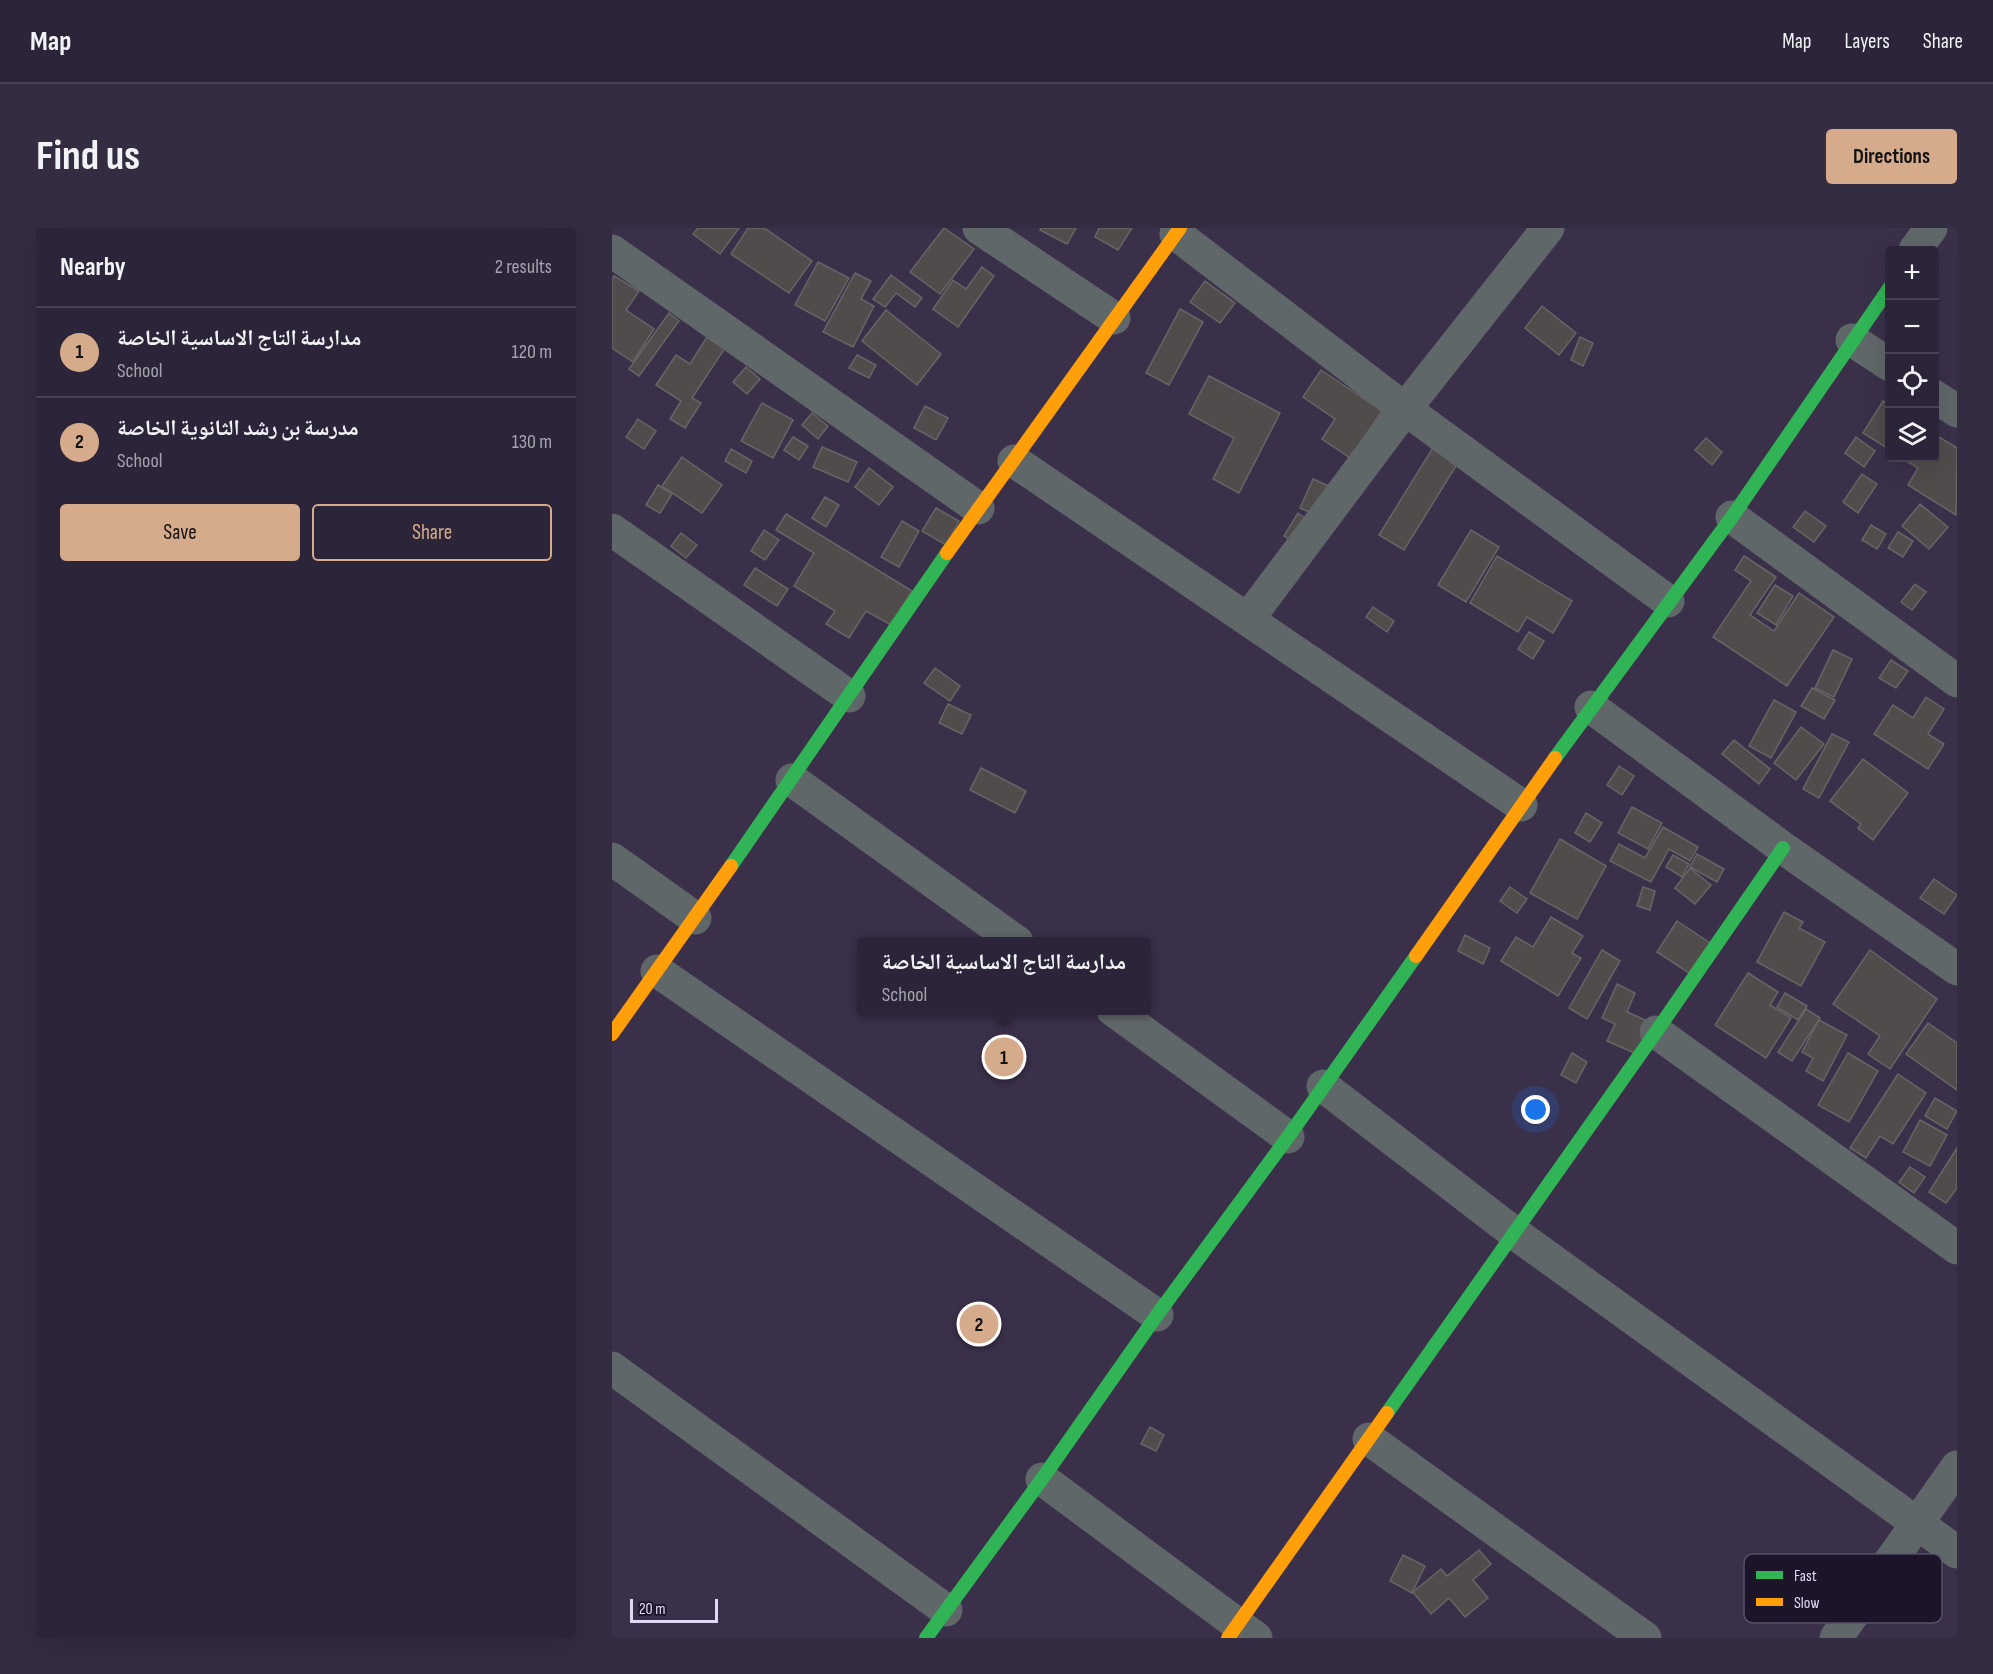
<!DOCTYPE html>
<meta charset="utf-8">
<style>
body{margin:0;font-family:"Sofia Sans Condensed","Noto Naskh Arabic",sans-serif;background:#342c40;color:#f1f3f6}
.controls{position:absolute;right:18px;top:18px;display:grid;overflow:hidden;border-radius:6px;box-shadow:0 6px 24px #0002}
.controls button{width:54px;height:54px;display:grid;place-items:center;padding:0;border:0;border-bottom:2px solid #484153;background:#2c2438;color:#f1f3f6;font:30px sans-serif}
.scale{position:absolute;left:18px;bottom:15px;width:88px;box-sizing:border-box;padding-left:6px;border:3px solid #e1d8f6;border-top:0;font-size:16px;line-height:21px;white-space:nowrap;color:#e1d8f6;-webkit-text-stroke:4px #1c152a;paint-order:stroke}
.you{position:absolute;left:924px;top:882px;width:21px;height:21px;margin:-15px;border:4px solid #fff;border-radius:50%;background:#1a73e8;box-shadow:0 0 0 9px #1a73e833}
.badge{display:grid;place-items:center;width:39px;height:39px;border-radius:50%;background:#d6ab8b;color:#111;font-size:20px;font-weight:700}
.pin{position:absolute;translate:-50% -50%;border:3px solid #fff;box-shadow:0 2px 6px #0006}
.popup{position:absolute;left:245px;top:709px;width:294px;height:78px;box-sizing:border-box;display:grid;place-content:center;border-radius:6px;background:#2c2438;filter:drop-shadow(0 2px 4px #0005);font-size:20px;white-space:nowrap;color:#a6a4ae}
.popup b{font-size:22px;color:#f1f3f6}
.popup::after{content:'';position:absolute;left:50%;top:100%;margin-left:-12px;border:12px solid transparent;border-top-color:#2c2438}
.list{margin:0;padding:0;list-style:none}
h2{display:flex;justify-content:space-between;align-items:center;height:78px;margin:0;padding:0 24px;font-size:26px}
h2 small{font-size:20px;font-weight:400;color:#a6a4ae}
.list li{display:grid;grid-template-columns:39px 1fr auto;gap:18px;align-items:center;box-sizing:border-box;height:90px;padding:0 24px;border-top:2px solid #484153}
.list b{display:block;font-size:22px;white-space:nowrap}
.list p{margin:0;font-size:20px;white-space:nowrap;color:#a6a4ae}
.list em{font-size:20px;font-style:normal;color:#a6a4ae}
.actions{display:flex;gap:12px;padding:18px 24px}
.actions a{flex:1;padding:14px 0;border:2px solid #d6ab8b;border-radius:6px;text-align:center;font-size:21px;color:#d6ab8b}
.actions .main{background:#d6ab8b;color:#111}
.icon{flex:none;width:33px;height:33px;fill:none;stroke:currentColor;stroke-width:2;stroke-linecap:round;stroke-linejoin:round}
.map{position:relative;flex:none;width:1345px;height:1410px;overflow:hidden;border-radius:6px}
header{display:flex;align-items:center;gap:36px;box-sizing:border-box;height:84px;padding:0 30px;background:#2c2438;border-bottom:2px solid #484153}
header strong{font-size:28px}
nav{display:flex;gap:33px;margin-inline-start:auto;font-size:21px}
.intro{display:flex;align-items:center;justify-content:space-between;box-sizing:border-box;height:144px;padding:0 36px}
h1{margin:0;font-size:42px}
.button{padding:15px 27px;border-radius:6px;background:#d6ab8b;color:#111;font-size:21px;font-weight:700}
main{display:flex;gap:36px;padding:0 36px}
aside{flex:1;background:#2c2438;border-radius:6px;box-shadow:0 6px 24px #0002}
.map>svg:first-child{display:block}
.building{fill:#4f4c4b;stroke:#676565;stroke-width:1.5}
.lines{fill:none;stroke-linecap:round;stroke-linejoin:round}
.street{stroke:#606769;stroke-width:33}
.fast{stroke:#30b455;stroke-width:14}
.slow{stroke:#ff9f0a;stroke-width:14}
.key{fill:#1c152a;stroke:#575067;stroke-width:1.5}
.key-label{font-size:16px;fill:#e1d8f6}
</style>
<header>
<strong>Map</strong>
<nav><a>Map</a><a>Layers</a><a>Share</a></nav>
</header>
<div class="intro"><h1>Find us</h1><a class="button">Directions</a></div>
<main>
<aside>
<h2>Nearby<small>2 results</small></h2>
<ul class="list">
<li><span class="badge">1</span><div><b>مدارسة التاج الاساسية الخاصة</b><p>School</p></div><em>120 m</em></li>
<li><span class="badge">2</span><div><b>مدرسة بن رشد الثانوية الخاصة</b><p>School</p></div><em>130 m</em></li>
</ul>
<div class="actions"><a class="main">Save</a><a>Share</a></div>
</aside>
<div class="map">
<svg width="1345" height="1410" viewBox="0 0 1345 1410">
<rect width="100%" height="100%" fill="#3b304a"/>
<g class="building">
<path d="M 86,0 L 127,0 L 108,26 L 81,6 Z"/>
<path d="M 136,0 L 152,0 L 200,33 L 177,65 L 119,26 Z"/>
<path d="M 332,0 L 362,21 L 328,66 L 298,44 Z"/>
<path d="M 429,0 L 464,0 L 455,16 L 428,2 Z"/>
<path d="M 487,0 L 520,0 L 506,22 L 483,9 Z"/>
<path d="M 206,34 L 237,50 L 213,93 L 183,77 Z"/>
<path d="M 370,39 L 382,48 L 346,99 L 321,81 L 341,52 L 354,61 Z"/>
<path d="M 243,45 L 259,53 L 249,71 L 262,78 L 241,119 L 211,104 Z"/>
<path d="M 279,47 L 310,70 L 303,79 L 284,65 L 273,79 L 261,71 Z"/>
<path d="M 2,48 L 27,63 L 14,82 L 42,101 L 21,134 L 0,120 L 0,51 Z"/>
<path d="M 593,53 L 623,75 L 608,95 L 578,74 Z"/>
<path d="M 930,78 L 964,105 L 947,127 L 913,100 Z"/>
<path d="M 568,81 L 591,94 L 557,157 L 534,145 Z"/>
<path d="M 274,82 L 329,126 L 305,157 L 250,113 Z"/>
<path d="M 57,85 L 67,93 L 27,148 L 17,141 Z"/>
<path d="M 95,109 L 113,120 L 80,170 L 89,175 L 73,200 L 58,191 L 69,173 L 44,157 L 64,127 L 78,136 Z"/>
<path d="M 968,109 L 981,115 L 971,138 L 959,132 Z"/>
<path d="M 245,127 L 264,137 L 257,150 L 237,140 Z"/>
<path d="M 134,139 L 148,151 L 135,166 L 121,154 Z"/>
<path d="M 709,142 L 770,183 L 738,230 L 710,211 L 723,191 L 691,169 Z"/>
<path d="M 597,148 L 668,185 L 627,265 L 601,251 L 622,210 L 577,186 Z"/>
<path d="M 1271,173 L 1278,177 L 1278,222 L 1251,205 Z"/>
<path d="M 150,175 L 181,192 L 161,230 L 129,213 Z"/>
<path d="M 313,178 L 336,190 L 324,212 L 302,200 Z"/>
<path d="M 200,185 L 216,198 L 206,211 L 190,197 Z"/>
<path d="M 26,191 L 44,203 L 32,221 L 14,209 Z"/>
<path d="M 1322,206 L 1345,220 L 1344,287 L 1296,257 L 1306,240 L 1290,230 L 1322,230 Z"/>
<path d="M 181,209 L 196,218 L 187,232 L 172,222 Z"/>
<path d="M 1244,209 L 1263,223 L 1252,239 L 1233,225 Z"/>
<path d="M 1094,210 L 1110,224 L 1100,237 L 1083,222 Z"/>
<path d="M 822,218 L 847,233 L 792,322 L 767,307 Z"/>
<path d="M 210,219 L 245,234 L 236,254 L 201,239 Z"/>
<path d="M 119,221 L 140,233 L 134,245 L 113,233 Z"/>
<path d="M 70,229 L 110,257 L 90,285 L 50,258 Z"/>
<path d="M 257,240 L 281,259 L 267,277 L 243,259 Z"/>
<path d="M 1250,246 L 1265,256 L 1246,285 L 1231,274 Z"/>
<path d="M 701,251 L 719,259 L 706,288 L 688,280 Z"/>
<path d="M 46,257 L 60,266 L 48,285 L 34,277 Z"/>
<path d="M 213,269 L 227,277 L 214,299 L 200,290 Z"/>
<path d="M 1308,276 L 1336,299 L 1317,321 L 1290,298 Z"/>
<path d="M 324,280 L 347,293 L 334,317 L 310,303 Z"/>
<path d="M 1193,283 L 1214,298 L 1202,314 L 1181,299 Z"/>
<path d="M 686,285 L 697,293 L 683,315 L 672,308 Z"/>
<path d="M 174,286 L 300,363 L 279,397 L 254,383 L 237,410 L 214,396 L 223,383 L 182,358 L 202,325 L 164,302 Z"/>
<path d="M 290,293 L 307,303 L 287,339 L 269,329 Z"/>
<path d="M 1259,297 L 1274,306 L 1265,321 L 1250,312 Z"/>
<path d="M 152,302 L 167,312 L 153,332 L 139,323 Z"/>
<path d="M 859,302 L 887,319 L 854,374 L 826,357 Z"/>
<path d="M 1286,304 L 1301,313 L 1291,329 L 1276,320 Z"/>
<path d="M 69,305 L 85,317 L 74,330 L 59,318 Z"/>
<path d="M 885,328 L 960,373 L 941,405 L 915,389 L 906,404 L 858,375 Z"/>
<path d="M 1132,328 L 1164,349 L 1138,387 L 1162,403 L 1187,365 L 1222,389 L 1175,458 L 1101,409 L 1139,353 L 1123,342 Z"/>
<path d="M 143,340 L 176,361 L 165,378 L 132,357 Z"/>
<path d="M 1303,356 L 1314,364 L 1300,382 L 1289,374 Z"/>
<path d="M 1163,357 L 1181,368 L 1164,397 L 1145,385 Z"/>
<path d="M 761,379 L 782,393 L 775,404 L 754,389 Z"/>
<path d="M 917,404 L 932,413 L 921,431 L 906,421 Z"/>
<path d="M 1221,422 L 1240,431 L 1222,469 L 1203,460 Z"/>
<path d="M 1279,432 L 1296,443 L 1284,460 L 1267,450 Z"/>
<path d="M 323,440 L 348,458 L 338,473 L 312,455 Z"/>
<path d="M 1200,460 L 1223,472 L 1212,491 L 1189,478 Z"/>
<path d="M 1314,469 L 1332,481 L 1316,506 L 1332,516 L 1316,541 L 1262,506 L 1281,477 L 1301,490 Z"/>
<path d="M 1162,472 L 1184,484 L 1159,530 L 1137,518 Z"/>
<path d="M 336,476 L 359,487 L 350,506 L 327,495 Z"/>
<path d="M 1189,499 L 1212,516 L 1184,552 L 1162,535 Z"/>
<path d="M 1220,506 L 1237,514 L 1207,570 L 1191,561 Z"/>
<path d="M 1122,512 L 1158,541 L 1147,556 L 1110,526 Z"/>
<path d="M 1251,531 L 1296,565 L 1261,612 L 1246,600 L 1249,596 L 1218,573 Z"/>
<path d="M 1007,538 L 1022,548 L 1010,567 L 995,557 Z"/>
<path d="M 369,540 L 414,563 L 403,585 L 358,562 Z"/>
<path d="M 1020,579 L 1050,595 L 1036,621 L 1006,605 Z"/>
<path d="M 974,585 L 990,595 L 978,614 L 963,605 Z"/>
<path d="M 1051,599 L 1086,619 L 1078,633 L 1057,621 L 1039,654 L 998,633 L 1007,616 L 1033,630 Z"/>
<path d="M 948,611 L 994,638 L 965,691 L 918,665 Z"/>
<path d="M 1085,626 L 1112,641 L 1105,654 L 1078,639 Z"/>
<path d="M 1061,627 L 1077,636 L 1070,649 L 1054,639 Z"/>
<path d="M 1078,640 L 1099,657 L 1083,676 L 1063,660 Z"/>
<path d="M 1322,651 L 1345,667 L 1332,686 L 1308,670 Z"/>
<path d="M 898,659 L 915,671 L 905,685 L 888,673 Z"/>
<path d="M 1031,659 L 1043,663 L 1038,682 L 1025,678 Z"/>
<path d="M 1172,684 L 1191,694 L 1187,700 L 1213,714 L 1189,758 L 1145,734 Z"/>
<path d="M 939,689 L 971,708 L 960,725 L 969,730 L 946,768 L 889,733 L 904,709 L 921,719 Z"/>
<path d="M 1065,693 L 1098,715 L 1077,745 L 1045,724 Z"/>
<path d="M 853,707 L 878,720 L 871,736 L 846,723 Z"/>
<path d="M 990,722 L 1008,733 L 975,791 L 957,780 Z"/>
<path d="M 1258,722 L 1325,771 L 1278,841 L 1256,826 L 1268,808 L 1221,776 Z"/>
<path d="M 1136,745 L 1166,764 L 1158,777 L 1179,790 L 1154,830 L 1103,797 Z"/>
<path d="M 1005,756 L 1023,765 L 1015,784 L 1040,795 L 1027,827 L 995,813 L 1003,796 L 990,790 Z"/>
<path d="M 1173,765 L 1195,778 L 1186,792 L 1165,779 Z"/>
<path d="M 1194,781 L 1208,790 L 1180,833 L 1166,824 Z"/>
<path d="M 1207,792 L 1235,807 L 1211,853 L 1194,843 L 1201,830 L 1190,824 Z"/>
<path d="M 1316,795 L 1345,815 L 1345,862 L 1294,826 Z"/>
<path d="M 960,825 L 975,834 L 964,855 L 949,847 Z"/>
<path d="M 1236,825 L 1266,843 L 1237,894 L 1206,877 Z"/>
<path d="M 1286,846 L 1314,865 L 1281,916 L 1268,908 L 1254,930 L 1238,920 Z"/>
<path d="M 1323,870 L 1345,883 L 1335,901 L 1313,888 Z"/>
<path d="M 1308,892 L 1335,907 L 1318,938 L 1291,924 Z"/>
<path d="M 1345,920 L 1345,960 L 1334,975 L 1317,964 Z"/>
<path d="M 1298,939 L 1313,949 L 1302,965 L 1287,954 Z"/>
<path d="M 538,1199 L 552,1207 L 544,1223 L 529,1216 Z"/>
<path d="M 867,1322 L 879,1336 L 861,1352 L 876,1370 L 853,1389 L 837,1370 L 819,1386 L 801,1364 L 829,1341 L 835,1348 Z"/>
<path d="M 791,1327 L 813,1338 L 800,1365 L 778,1353 Z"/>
</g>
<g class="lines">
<g class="street">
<path d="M 367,0 L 502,90"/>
<path d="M 564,6 L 793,181 L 1056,373"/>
<path d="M 1303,22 L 1319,0"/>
<path d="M 0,23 L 366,280"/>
<path d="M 1240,112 L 1278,137"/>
<path d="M 1322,168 L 1345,183"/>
<path d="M 402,233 L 909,577"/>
<path d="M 1120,289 L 1345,453"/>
<path d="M 0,302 L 237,468"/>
<path d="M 636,391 L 793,181 L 936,0"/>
<path d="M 979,479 L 1171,620 L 1345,741"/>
<path d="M 180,552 L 405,714"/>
<path d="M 0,631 L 83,690"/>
<path d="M 45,743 L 545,1087"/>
<path d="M 501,782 L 676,909"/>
<path d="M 1044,804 L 1345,1020"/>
<path d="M 711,858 L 901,1004 L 1345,1324"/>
<path d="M 0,1140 L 334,1382"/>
<path d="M 757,1211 L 1033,1410"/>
<path d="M 430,1251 L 644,1410"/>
<path d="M 1224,1410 L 1345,1239"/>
</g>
<g class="fast">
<path d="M 943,530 L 1120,289 L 1278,59"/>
<path d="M 119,638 L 335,325"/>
<path d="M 775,1185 L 1044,804 L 1171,620"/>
<path d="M 314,1410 L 430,1251 L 545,1087 L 676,909 L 804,728"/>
</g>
<g class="slow">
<path d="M 335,325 L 568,0"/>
<path d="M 804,728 L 943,530"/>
<path d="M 0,806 L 119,638"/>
<path d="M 616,1410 L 775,1185"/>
</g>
</g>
<rect x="1132" y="1326" width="198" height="69" rx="9" class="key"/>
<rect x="1144" y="1343" width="27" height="8" fill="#30b455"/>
<rect x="1144" y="1370" width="27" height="8" fill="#ff9f0a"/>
<g class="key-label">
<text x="1182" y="1353">Fast</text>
<text x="1182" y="1380">Slow</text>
</g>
</svg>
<div class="controls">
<button>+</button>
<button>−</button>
<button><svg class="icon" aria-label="locate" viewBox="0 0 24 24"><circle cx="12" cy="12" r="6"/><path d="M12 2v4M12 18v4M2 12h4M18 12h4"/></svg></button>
<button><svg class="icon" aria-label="layers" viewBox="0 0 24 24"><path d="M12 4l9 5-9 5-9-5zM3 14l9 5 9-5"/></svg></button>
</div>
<div class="scale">20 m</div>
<div class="you"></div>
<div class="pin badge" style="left:392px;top:829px">1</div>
<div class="popup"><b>مدارسة التاج الاساسية الخاصة</b>School</div>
<div class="pin badge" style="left:367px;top:1096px">2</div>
</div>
</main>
